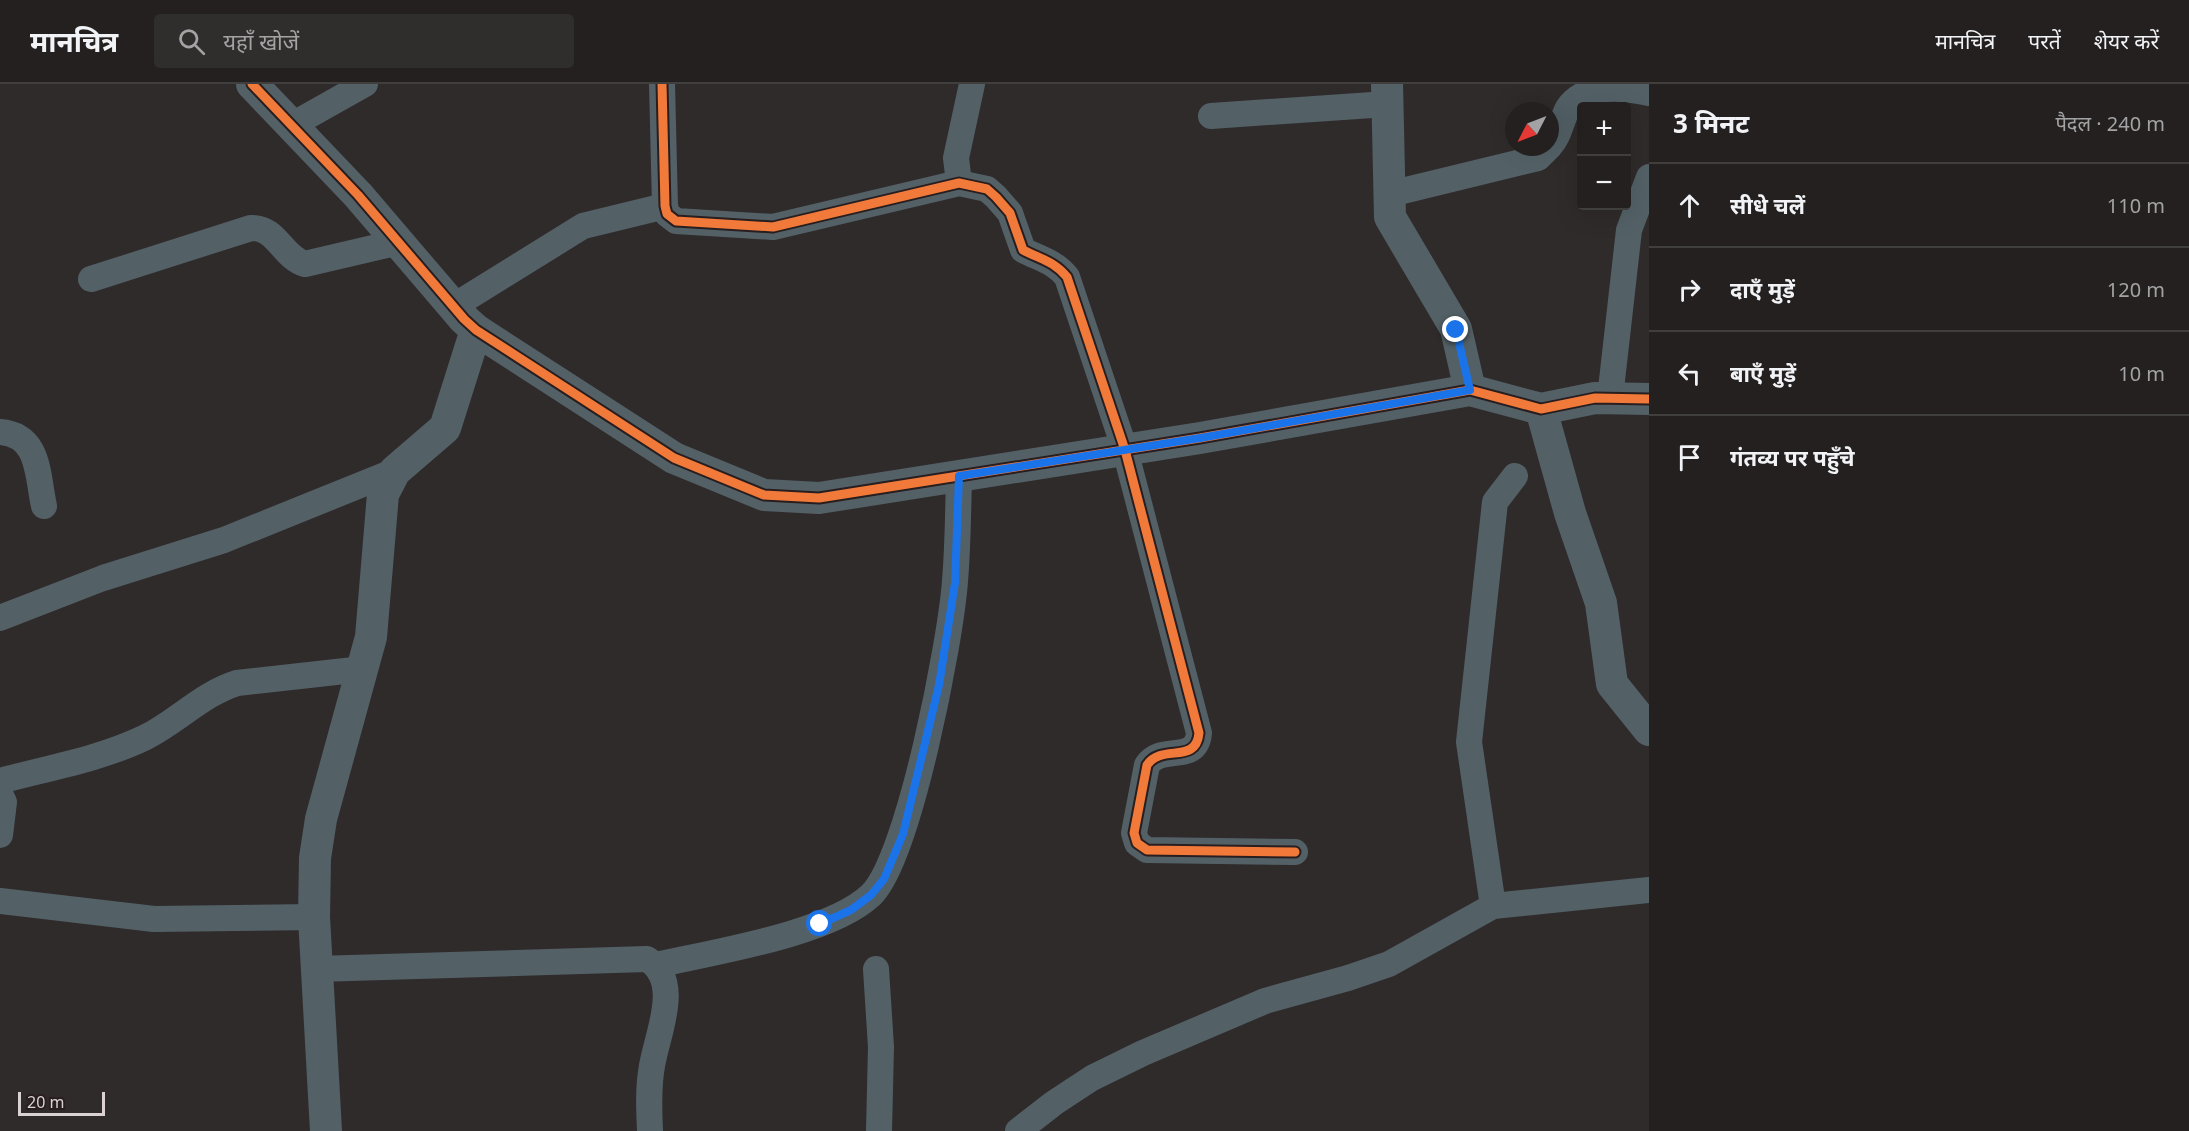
<!DOCTYPE html>
<html lang="hi">
<meta charset="utf-8">
<style>
body{margin:0;font-family:"Noto Sans","Noto Sans Devanagari",sans-serif;background:#302d2d;color:#f1f3f6}
.controls{position:absolute;right:18px;top:18px;display:grid;overflow:hidden;border-radius:6px;box-shadow:0 6px 24px #0002}
.controls button{width:54px;height:54px;display:grid;place-items:center;padding:0;border:0;border-bottom:2px solid #413e3e;background:#242020;color:#f1f3f6;font:30px sans-serif}
.compass{position:absolute;left:1505px;top:18px;width:54px;height:54px;border-radius:50%;background:#242020;box-shadow:0 6px 24px #0002;rotate:228deg}
.scale{position:absolute;left:18px;bottom:15px;width:87px;box-sizing:border-box;padding-left:6px;border:3px solid #dad2d3;border-top:0;font-size:16px;line-height:21px;white-space:nowrap;color:#dad2d3;-webkit-text-stroke:4px #291e1f;paint-order:stroke}
.stop{position:absolute;width:18px;height:18px;margin:-14px;border:4px solid #1a73e8;border-radius:50%;background:#fff}
.stop.end{background:#1a73e8;border-color:#fff;box-shadow:0 2px 6px #0008}
.list{margin:0;padding:0;list-style:none}
h2{display:flex;justify-content:space-between;align-items:center;height:78px;margin:0;padding:0 24px;font-size:26px}
h2 small{font-size:20px;font-weight:400;color:#a3a3a5}
.list li{display:grid;grid-template-columns:39px 1fr auto;gap:18px;align-items:center;box-sizing:border-box;height:84px;padding:0 24px;border-top:2px solid #413e3e}
.list b{display:block;font-size:22px;white-space:nowrap}
.list em{font-size:20px;font-style:normal;color:#a3a3a5}
.icon{flex:none;width:33px;height:33px;fill:none;stroke:currentColor;stroke-width:2;stroke-linecap:round;stroke-linejoin:round}
.map{position:relative;flex:none;width:1649px;height:1047px;overflow:hidden}
header{display:flex;align-items:center;gap:36px;box-sizing:border-box;height:84px;padding:0 30px;background:#242020;border-bottom:2px solid #413e3e}
header strong{font-size:28px}
nav{display:flex;gap:33px;margin-inline-start:auto;font-size:21px}
.search{width:420px;height:54px;background:#302d2d;display:flex;align-items:center;gap:15px;box-sizing:border-box;padding:0 21px;border-radius:6px;color:#a3a3a5;font-size:22px}
main{display:flex}
aside{flex:1;background:#242020}
.map>svg:first-child{display:block}
.lines{fill:none;stroke-linecap:round;stroke-linejoin:round}
.minor{stroke:#536167;stroke-width:26}
.tertiary{stroke:#536167;stroke-width:32}
.cycleway-casing{stroke:#291e1f;stroke-width:13}
.cycleway{stroke:#f17a3a;stroke-width:9}
.route{stroke:#1a73e8;stroke-width:8}
</style>
<header>
<strong>मानचित्र</strong>
<div class="search"><svg class="icon" aria-label="search" viewBox="0 0 24 24"><circle cx="10" cy="10" r="6"/><path d="M15 15l6 6"/></svg>यहाँ खोजें</div>
<nav><a>मानचित्र</a><a>परतें</a><a>शेयर करें</a></nav>
</header>
<main>
<div class="map">
<svg width="1649" height="1047" viewBox="0 0 1649 1047">
<rect width="100%" height="100%" fill="#302b2b"/>
<g class="lines">
<g class="minor">
<path d="M 662,0 L 665,122 L 667,130 L 676,137 L 773,143 L 959,99 L 987,105 L 996,113 L 1010,129 L 1023,166 C 1040,175 1054,177 1067,193 L 1125,366 L 1199,649 C 1196,681 1162,659 1147,681 L 1134,749 L 1137,759 L 1147,766 L 1295,768"/>
<path d="M 1211,32 L 1387,20"/>
<path d="M 292,41 L 365,0"/>
<path d="M 1550,62 C 1560,51 1561,37 1568,24 C 1584,0 1621,3 1649,9"/>
<path d="M 959,99 L 956,74 L 972,0"/>
<path d="M 1390,110 L 1538,74 L 1549,63"/>
<path d="M 91,195 L 251,144 C 277,143 282,173 305,180 L 399,158"/>
<path d="M 454,222 L 583,142 L 665,122"/>
<path d="M 1610,314 L 1629,146 L 1649,93"/>
<path d="M 0,348 C 40,351 37,390 44,422"/>
<path d="M 0,534 L 103,494 L 224,456 L 395,387"/>
<path d="M 0,697 C 48,684 101,675 146,653 C 178,637 202,610 237,599 L 363,585"/>
<path d="M 0,710 L 4,718 L 0,751"/>
<path d="M 0,817 L 154,835 L 314,833"/>
<path d="M 1493,822 L 1469,658 L 1495,418 L 1515,392"/>
<path d="M 656,881 C 713,868 830,850 871,811 C 909,775 951,555 955,497 C 958,462 958,427 959,392"/>
<path d="M 316,885 L 647,875 C 683,897 657,950 652,982 C 648,1003 649,1026 650,1047"/>
<path d="M 876,885 L 881,963 L 879,1047"/>
<path d="M 1018,1047 L 1054,1019 L 1092,994 L 1143,969 L 1265,917 L 1348,894 L 1389,880 L 1493,822 L 1649,806"/>
</g>
<g class="tertiary">
<path d="M 252,0 L 358,111 L 464,235 L 476,246 L 674,374 L 764,411 L 819,414 L 1200,354 L 1470,306 L 1541,325 L 1595,314 L 1649,315"/>
<path d="M 1387,0 L 1390,133 L 1456,245 L 1470,306"/>
<path d="M 1541,325 L 1570,429 L 1601,519 L 1612,600 L 1649,646"/>
<path d="M 326,1047 L 314,833 L 315,774 L 321,735 L 371,553 L 383,410 L 395,387 L 445,344 L 476,246"/>
</g>
<g class="cycleway-casing">
<g id="cycleway">
<path d="M 252,0 L 358,111 L 464,235 L 476,246 L 674,374 L 764,411 L 819,414 L 1200,354 L 1470,306 L 1541,325 L 1595,314 L 1649,315"/>
<path d="M 662,0 L 665,122 L 667,130 L 676,137 L 773,143 L 959,99 L 987,105 L 996,113 L 1010,129 L 1023,166 C 1040,175 1054,177 1067,193 L 1125,366 L 1199,649 C 1196,681 1162,659 1147,681 L 1134,749 L 1137,759 L 1147,766 L 1295,768"/>
</g>
</g>
<use href="#cycleway" class="cycleway"/>
</g>
<g class="lines">
<path class="route" d="M 820,840 L 851,826 L 871,811 L 884,795 L 903,750 L 939,601 L 955,499 L 959,392 L 1200,354 L 1470,306 L 1456,246"/>
</g>
</svg>
<div class="controls">
<button>+</button>
<button>−</button>
</div>
<svg class="compass" viewBox="-18 -18 36 36"><path d="M0-13l5 13h-10z" fill="#e53935"/><path d="M0 13l5-13h-10z" fill="#a3a3a5"/></svg>
<div class="scale">20 m</div>
<div class="stop" style="left:820px;top:840px"></div>
<div class="stop end" style="left:1456px;top:246px"></div>
</div>
<aside>
<h2>3 मिनट<small>पैदल · 240 m</small></h2>
<ul class="list">
<li><svg class="icon" aria-label="ahead" viewBox="0 0 24 24"><path d="M12 20V5M6 11l6-6 6 6"/></svg><div><b>सीधे चलें</b></div><em>110 m</em></li>
<li><svg class="icon" aria-label="right" viewBox="0 0 24 24"><path d="M7 20v-9h11M14 6l5 5-5 5"/></svg><div><b>दाएँ मुड़ें</b></div><em>120 m</em></li>
<li><svg class="icon" aria-label="left" viewBox="0 0 24 24"><path d="M17 20v-9H6M10 6l-5 5 5 5"/></svg><div><b>बाएँ मुड़ें</b></div><em>10 m</em></li>
<li><svg class="icon" aria-label="arrive" viewBox="0 0 24 24"><path d="M6 21V4h12l-3 4 3 4H6"/></svg><div><b>गंतव्य पर पहुँचे</b></div></li>
</ul>
</aside>
</main>
